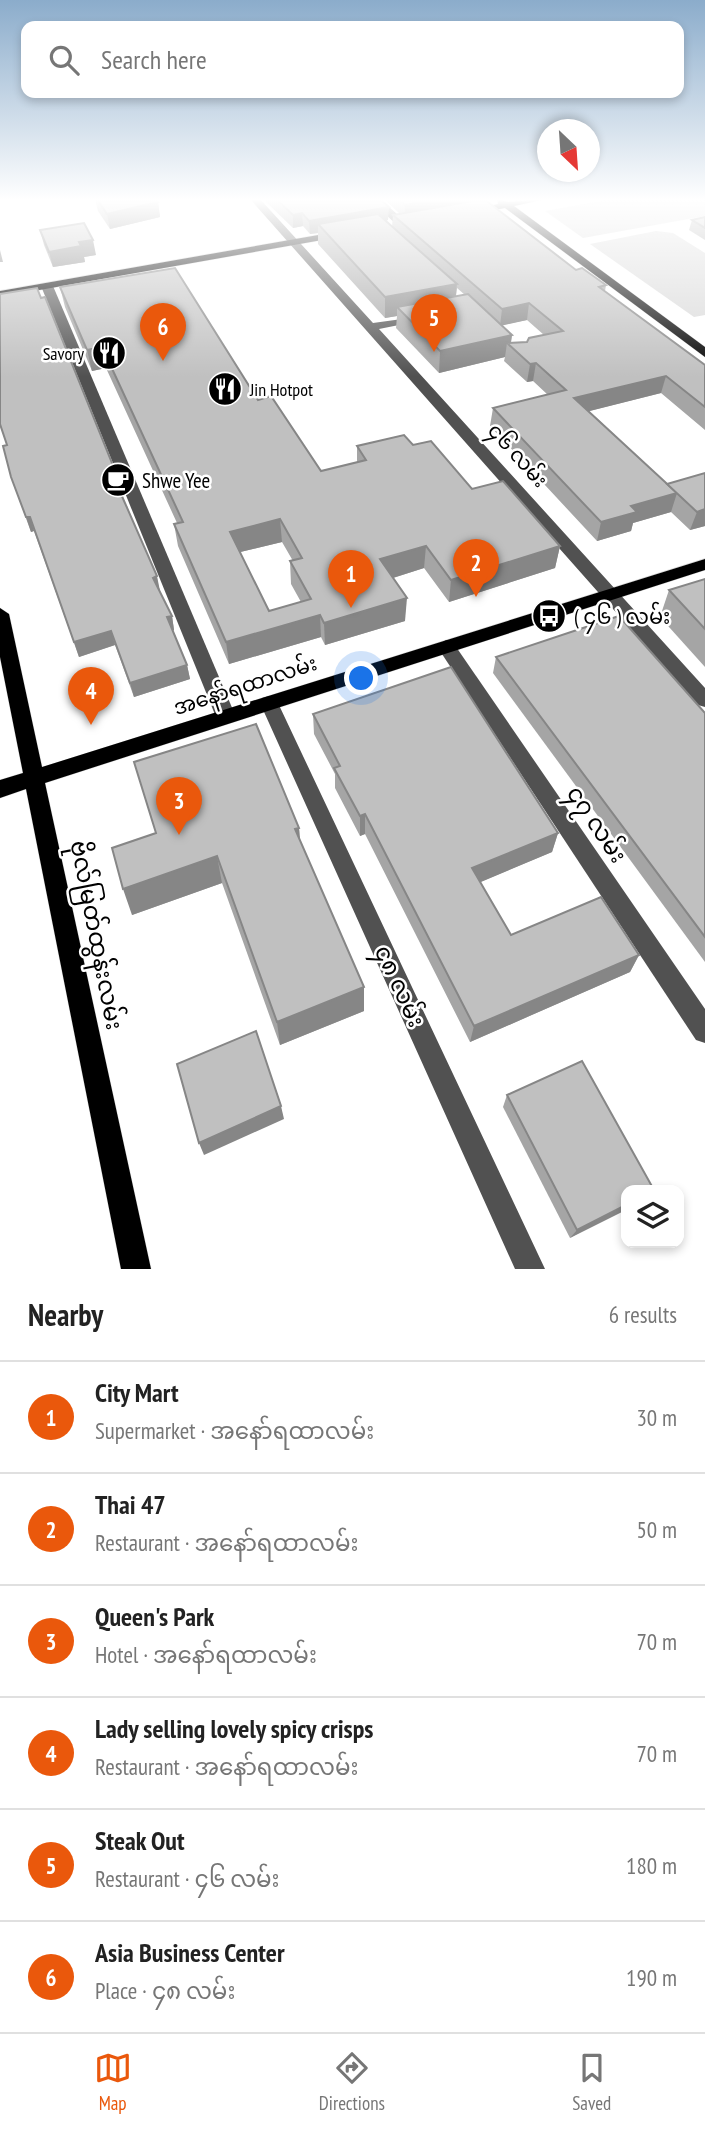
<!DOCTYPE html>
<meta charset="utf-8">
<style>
body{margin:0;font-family:"PT Sans Narrow","Noto Sans Myanmar",sans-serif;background:#f2f2f2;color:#222}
.controls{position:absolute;right:21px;bottom:21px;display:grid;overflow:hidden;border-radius:14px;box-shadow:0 4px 10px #0003}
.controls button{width:63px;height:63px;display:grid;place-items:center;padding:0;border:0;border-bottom:2px solid #e0e0e0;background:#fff;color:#222;font:35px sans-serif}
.compass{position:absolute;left:537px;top:119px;width:63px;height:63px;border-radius:50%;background:#fff;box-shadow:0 4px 10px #0003;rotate:155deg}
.you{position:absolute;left:362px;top:679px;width:24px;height:24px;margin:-18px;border:5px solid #fff;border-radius:50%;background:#1a73e8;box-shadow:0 0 0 10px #1a73e833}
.badge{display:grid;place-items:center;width:46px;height:46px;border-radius:50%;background:#ea580c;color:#fff;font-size:23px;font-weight:700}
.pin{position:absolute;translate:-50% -58px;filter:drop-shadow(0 2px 4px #0008)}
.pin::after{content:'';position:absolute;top:37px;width:24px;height:21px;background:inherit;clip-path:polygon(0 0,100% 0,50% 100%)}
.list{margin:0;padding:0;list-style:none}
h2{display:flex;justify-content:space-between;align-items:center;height:91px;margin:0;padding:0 28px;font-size:30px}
h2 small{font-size:23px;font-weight:400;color:#767676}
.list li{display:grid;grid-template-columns:46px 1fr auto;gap:21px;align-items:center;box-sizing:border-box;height:112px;padding:0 28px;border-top:2px solid #e0e0e0}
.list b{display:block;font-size:26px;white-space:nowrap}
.list p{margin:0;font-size:23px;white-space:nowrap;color:#767676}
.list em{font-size:23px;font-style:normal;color:#767676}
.icon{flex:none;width:38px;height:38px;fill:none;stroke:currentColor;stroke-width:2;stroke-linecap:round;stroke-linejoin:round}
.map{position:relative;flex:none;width:705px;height:1269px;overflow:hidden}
.search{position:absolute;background:#fff;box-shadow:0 4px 10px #0003;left:21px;right:21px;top:21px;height:77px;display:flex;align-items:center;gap:18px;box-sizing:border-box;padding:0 24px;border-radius:14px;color:#767676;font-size:26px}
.sheet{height:763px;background:#fff}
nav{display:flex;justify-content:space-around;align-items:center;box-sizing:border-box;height:98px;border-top:2px solid #e0e0e0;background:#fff;font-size:19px;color:#767676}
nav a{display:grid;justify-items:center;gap:4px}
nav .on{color:#ea580c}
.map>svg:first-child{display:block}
.green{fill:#d8d8d8}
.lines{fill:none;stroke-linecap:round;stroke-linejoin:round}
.major-casing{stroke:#dbdbdb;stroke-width:1}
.minor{fill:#515151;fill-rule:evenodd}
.major{fill:#000;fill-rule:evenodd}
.wall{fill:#a5a5a5;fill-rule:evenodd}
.shaded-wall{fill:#868686}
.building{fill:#c0c0c0;stroke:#868686;stroke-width:2;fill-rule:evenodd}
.labels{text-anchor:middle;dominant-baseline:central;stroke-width:5;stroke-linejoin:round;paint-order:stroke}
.far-poi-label{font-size:18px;fill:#000;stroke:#fff;text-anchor:end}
.street-label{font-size:21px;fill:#000;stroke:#fff}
.poi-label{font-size:21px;fill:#000;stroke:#fff;text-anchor:start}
.near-street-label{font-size:24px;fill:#000;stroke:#fff}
</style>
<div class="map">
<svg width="705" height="1269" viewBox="0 0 705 1269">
<rect width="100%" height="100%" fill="#fff"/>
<g class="green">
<path d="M 612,199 L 705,199 L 705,216 L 583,238 L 545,211 Z"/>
<path d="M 656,231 L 673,233 L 705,253 L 705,315 L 694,317 L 590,244 Z"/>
</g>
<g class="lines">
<g class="major-casing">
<g id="major">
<path d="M 497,199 L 508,202 L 546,199 L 514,206 L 705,347 L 705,357 L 505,208 L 472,214 L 467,211 L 498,204 Z"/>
<path d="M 341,231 L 345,232 L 345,236 L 0,297 L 0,291 Z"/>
<path d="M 705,559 L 705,570 L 45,783 L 151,1269 L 121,1269 L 26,789 L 0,798 L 0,780 L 23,773 L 0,657 L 0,608 L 9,614 L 42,767 Z"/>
</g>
</g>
<g class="minor">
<path d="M 250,199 L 260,199 L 373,323 L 424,316 L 424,320 L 379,329 L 705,688 L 705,707 L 698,705 Z"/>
<path d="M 369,199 L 380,199 L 406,222 L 406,226 L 398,226 Z"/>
<path d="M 43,284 L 53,286 L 236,717 L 233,722 L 219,722 L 216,717 L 41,286 Z"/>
<path d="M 446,640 L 452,641 L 705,1009 L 705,1043 L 696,1040 L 440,651 L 437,646 Z"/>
<path d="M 269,696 L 276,698 L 278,703 L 545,1269 L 515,1269 L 260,703 L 262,698 Z"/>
</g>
<use href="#major" class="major"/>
</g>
<g class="wall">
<path d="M 95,199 L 156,199 L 158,202 L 160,217 L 110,229 L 98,211 Z"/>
<path d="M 263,199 L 380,199 L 388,220 L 386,221 L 392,227 L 393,215 L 400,214 L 384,199 L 472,199 L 472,201 L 576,270 L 606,285 L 605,291 L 705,365 L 705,430 L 661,393 L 589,411 L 667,484 L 705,473 L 705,526 L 690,530 L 671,512 L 633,523 L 631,531 L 597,541 L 490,426 L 493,408 L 548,395 L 533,381 L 527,382 L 504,361 L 505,357 L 439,373 L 396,328 L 397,316 L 385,318 L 318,244 L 318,233 L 310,234 L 303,226 L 293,228 ZM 457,288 L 465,295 L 456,296 ZM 527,320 L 544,335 L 527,342 L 511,343 L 512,335 L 502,325 Z"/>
<path d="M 705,217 L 705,240 L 689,230 L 692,220 Z"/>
<path d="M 40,230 L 96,255 L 84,257 L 85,262 L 53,267 L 44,245 Z"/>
<path d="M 60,287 L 258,400 L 321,471 L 357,462 L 357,446 L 413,445 L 472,489 L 560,546 L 555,568 L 449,602 L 424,568 L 393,578 L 405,621 L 325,645 L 321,637 L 229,664 L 178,546 L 174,524 L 177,523 L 106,368 L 92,371 L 65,307 ZM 282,542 L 293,561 L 290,561 L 291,584 L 301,602 L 269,611 L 240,552 Z"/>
<path d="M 7,445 L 127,506 L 160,591 L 172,616 L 174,630 L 173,631 L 187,665 L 190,679 L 134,697 L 115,645 L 79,657 L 34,531 L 31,532 L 16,491 L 11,477 Z"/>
<path d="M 705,579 L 705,667 L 660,617 L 669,590 Z"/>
<path d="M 496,657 L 705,713 L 705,962 L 493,673 Z"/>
<path d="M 313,714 L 558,833 L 552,852 L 480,882 L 511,935 L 639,955 L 630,972 L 470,1042 L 365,834 L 360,836 L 335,788 L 335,774 L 314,734 Z"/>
<path d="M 134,762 L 299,828 L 300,840 L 364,1011 L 280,1045 L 222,883 L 132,915 L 156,834 Z"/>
<path d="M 507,1095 L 654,1190 L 570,1238 L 503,1107 Z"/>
</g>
<g class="shaded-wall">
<path d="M 436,199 L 472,199 L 471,206 L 405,218 L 405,205 Z"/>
<path d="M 158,202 L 160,217 L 110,229 L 107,214 Z"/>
<path d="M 389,207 L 388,220 L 325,232 L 318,224 L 318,233 L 310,234 L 309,221 Z"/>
<path d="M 302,213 L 303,226 L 293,228 L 293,215 Z"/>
<path d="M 93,240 L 96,255 L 84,257 L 85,262 L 53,267 L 49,252 L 79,242 Z"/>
<path d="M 0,250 L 3,262 L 0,262 Z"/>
<path d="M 457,284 L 455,304 L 397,307 L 397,316 L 385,318 L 385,297 Z"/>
<path d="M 529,303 L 527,320 L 500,326 L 502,309 Z"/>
<path d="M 512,335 L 510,347 L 507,343 L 505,357 L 439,373 L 440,351 Z"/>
<path d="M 102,347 L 106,368 L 92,371 L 87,350 Z"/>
<path d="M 536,363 L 533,381 L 527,382 L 530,364 Z"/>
<path d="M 666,376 L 661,393 L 570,416 L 574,398 Z"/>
<path d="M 677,493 L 671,512 L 633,523 L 631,531 L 597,541 L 601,522 L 631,506 Z"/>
<path d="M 705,509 L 705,526 L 690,530 L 697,512 Z"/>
<path d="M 26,517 L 30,517 L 34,531 L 31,532 Z"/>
<path d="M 280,519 L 282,542 L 232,554 L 230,532 Z"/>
<path d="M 426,546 L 424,568 L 380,582 L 380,559 Z"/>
<path d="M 560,546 L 555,568 L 449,602 L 451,580 Z"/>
<path d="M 157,576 L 160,591 L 156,592 L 153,578 Z"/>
<path d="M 407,598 L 405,621 L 325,645 L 324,623 Z"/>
<path d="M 320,615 L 321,637 L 229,664 L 226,642 Z"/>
<path d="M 172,616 L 174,630 L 170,632 L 167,617 Z"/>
<path d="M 111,631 L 115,645 L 79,657 L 74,642 Z"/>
<path d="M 187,665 L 190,679 L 134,697 L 130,683 Z"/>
<path d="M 365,814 L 365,834 L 360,836 L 360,816 Z"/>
<path d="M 299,828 L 301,855 L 295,829 Z"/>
<path d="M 558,833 L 552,852 L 469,887 L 472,868 Z"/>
<path d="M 217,856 L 222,883 L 132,915 L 123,889 Z"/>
<path d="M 639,955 L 630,972 L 470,1042 L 474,1026 Z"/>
<path d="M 364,987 L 364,1011 L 280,1045 L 277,1022 Z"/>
<path d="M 281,1106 L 284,1119 L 204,1155 L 199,1143 Z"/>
<path d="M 626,1205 L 626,1210 L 570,1238 L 577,1230 Z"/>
</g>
<g class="building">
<path d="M 97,199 L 156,199 L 158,202 L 107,214 Z"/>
<path d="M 276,199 L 380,199 L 389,207 L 309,221 L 302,213 L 293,215 Z"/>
<path d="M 399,199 L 436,199 L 405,205 Z"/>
<path d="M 484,199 L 576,270 L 582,268 L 606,285 L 599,287 L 705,365 L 705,407 L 666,376 L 574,398 L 677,493 L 631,506 L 637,512 L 601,522 L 493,408 L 566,390 L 536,363 L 530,364 L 507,343 L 527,342 L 529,338 L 563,331 L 529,303 L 502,309 L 393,215 Z"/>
<path d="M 378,214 L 457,284 L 385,297 L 318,224 Z"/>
<path d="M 705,217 L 705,228 L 692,220 Z"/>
<path d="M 84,223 L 93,240 L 79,242 L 81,246 L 49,252 L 40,230 Z"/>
<path d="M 175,268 L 258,400 L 271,396 L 321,471 L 366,460 L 357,446 L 404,435 L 413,445 L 431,441 L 472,489 L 503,481 L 560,546 L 451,580 L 426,546 L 380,559 L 407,598 L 324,623 L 320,615 L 226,642 L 174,524 L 183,522 L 102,347 L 87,350 L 60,287 ZM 280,519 L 302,558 L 290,561 L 311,599 L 269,611 L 230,532 Z"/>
<path d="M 37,288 L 41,298 L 45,297 L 124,493 L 121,494 L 157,576 L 153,578 L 172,616 L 167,617 L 187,665 L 130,683 L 111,631 L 74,642 L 30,517 L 26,517 L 11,477 L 3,446 L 7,445 L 0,424 L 0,294 Z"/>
<path d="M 468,294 L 512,335 L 440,351 L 397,307 Z"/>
<path d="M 705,473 L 705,509 L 697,512 L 667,484 Z"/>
<path d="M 705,579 L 705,629 L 669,590 Z"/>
<path d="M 619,616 L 705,713 L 705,937 L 496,657 Z"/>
<path d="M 451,667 L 558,833 L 472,868 L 511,935 L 601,897 L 639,955 L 474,1026 L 365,814 L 360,816 L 334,768 L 340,766 L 313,714 Z"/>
<path d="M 256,724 L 299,828 L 295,829 L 364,987 L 277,1022 L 217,856 L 123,889 L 112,848 L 156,833 L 134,762 Z"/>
<path d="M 256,1031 L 281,1106 L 199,1143 L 177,1064 Z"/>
<path d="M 582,1061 L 654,1190 L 626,1190 L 626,1205 L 577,1230 L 507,1095 Z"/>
</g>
<linearGradient id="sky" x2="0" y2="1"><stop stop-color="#8baccb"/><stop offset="0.53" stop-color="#fff"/><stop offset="1" stop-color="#fff" stop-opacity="0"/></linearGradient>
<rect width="705" height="377" fill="url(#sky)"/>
<defs>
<g id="restaurant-disc" transform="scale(1.75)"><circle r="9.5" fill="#000" stroke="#fff"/><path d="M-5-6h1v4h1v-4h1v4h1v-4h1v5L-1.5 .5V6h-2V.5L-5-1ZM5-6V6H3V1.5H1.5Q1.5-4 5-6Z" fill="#fff"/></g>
<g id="cafe-disc" transform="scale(1.75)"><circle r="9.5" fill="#000" stroke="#fff"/><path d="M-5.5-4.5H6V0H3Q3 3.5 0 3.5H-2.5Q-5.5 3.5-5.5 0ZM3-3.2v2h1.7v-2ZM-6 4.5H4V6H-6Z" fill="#fff"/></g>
<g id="bus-disc" transform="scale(1.75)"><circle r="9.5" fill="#000" stroke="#fff"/><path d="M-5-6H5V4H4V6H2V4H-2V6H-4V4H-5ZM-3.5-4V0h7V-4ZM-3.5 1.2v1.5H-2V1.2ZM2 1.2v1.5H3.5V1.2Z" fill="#fff"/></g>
</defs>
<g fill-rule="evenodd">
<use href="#restaurant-disc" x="109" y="353"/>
<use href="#restaurant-disc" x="225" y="389"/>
<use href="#cafe-disc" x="118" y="480"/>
<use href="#bus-disc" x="549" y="616"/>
</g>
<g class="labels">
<g class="far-poi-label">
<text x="84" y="353">Savory</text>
<text x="250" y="389" text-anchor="start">Jin Hotpot</text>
</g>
<g class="street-label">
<text transform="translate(518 455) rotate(48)">၄၆ လမ်း</text>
<text transform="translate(245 685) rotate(-18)">အနော်ရထာလမ်း</text>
</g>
<g class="poi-label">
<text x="142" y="480">Shwe Yee</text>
<text x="574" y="616">( ၄၆ ) လမ်း</text>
</g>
<g class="near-street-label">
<text transform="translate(597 824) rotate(56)">၄၇ လမ်း</text>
<text transform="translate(97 935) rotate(79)">ဗိုလ်မြတ်ထွန်းလမ်း</text>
<text transform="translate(400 986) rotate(65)">၄၈ လမ်း</text>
</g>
</g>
</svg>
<div class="controls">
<button><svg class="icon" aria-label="layers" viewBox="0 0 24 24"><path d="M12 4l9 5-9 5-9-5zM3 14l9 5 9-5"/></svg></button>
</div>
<svg class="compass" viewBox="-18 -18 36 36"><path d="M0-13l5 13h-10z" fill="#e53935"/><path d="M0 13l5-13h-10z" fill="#767676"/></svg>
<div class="you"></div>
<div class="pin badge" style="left:351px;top:608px">1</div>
<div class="pin badge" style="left:476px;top:597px">2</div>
<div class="pin badge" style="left:179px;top:835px">3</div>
<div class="pin badge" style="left:91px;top:725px">4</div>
<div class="pin badge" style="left:434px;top:352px">5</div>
<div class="pin badge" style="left:163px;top:361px">6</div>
<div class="search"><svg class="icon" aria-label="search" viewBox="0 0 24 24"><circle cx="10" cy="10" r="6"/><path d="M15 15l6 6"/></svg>Search here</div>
</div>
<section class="sheet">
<h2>Nearby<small>6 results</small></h2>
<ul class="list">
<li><span class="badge">1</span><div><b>City Mart</b><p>Supermarket · အနော်ရထာလမ်း</p></div><em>30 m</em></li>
<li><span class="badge">2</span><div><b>Thai 47</b><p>Restaurant · အနော်ရထာလမ်း</p></div><em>50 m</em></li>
<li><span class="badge">3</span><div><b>Queen's Park</b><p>Hotel · အနော်ရထာလမ်း</p></div><em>70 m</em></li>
<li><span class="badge">4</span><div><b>Lady selling lovely spicy crisps</b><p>Restaurant · အနော်ရထာလမ်း</p></div><em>70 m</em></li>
<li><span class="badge">5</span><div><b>Steak Out</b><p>Restaurant · ၄၆ လမ်း</p></div><em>180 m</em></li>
<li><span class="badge">6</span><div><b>Asia Business Center</b><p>Place · ၄၈ လမ်း</p></div><em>190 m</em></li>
</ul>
</section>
<nav>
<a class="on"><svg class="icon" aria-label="map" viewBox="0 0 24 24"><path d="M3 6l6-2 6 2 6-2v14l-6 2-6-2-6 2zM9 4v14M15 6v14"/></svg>Map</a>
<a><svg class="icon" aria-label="directions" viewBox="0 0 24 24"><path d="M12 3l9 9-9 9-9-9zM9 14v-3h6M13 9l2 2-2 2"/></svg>Directions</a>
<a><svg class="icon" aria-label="saved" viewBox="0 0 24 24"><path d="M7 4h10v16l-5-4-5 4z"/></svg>Saved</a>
</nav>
